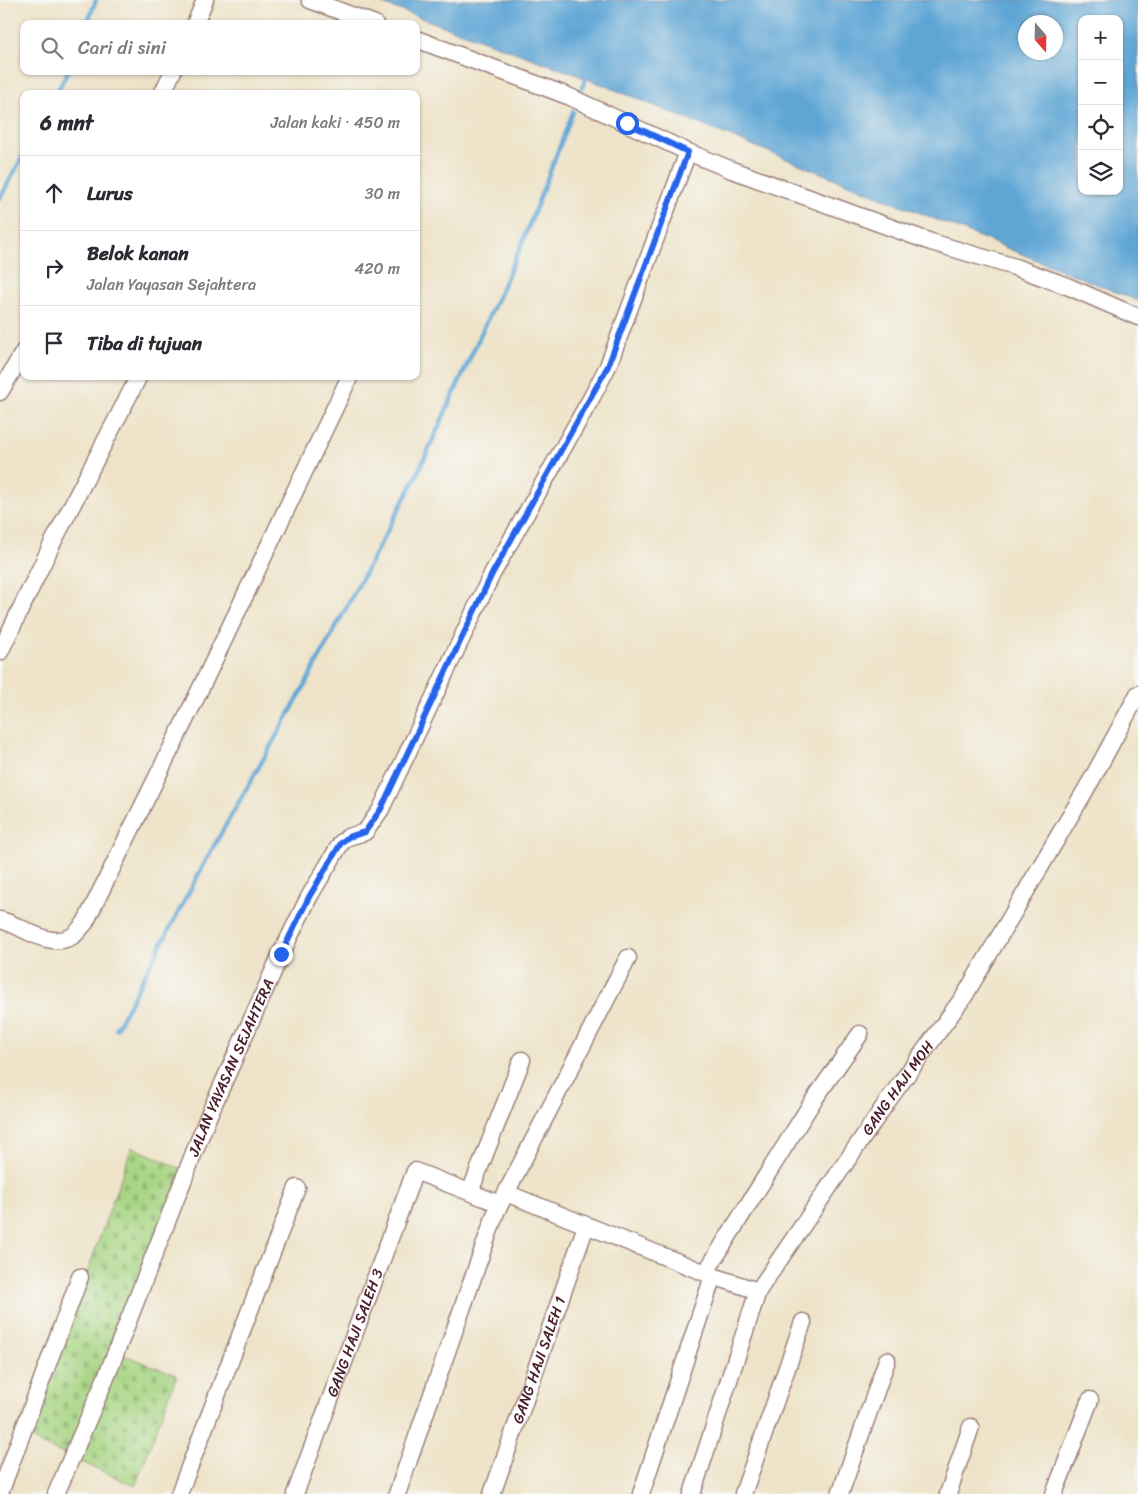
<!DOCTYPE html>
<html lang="id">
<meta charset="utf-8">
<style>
body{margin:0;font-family:Sriracha,sans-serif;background:#f7f7f7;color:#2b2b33}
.controls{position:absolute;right:15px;top:15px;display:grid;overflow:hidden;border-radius:10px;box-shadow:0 1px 4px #0004}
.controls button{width:45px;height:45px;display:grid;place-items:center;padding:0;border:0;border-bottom:1px solid #e1e1e2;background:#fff;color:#2b2b33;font:25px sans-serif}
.compass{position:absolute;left:1018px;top:15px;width:45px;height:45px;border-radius:50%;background:#fff;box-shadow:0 1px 4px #0004;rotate:160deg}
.stop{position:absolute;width:15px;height:15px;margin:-11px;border:4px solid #2563eb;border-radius:50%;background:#fff}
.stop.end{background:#2563eb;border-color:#fff;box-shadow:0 1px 5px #0008}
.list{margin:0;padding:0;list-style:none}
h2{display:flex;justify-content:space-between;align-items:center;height:65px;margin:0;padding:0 20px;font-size:21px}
h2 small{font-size:16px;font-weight:400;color:#7c7c81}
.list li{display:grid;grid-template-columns:32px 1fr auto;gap:15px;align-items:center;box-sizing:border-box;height:75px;padding:0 20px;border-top:1px solid #e1e1e2}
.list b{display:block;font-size:19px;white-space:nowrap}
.list p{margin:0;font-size:16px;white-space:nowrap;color:#7c7c81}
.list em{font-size:16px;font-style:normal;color:#7c7c81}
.icon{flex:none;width:28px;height:28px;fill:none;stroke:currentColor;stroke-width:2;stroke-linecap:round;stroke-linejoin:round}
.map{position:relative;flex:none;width:1138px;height:1494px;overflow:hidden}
.search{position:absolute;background:#fff;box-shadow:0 1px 4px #0004;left:20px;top:20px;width:400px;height:55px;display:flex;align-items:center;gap:12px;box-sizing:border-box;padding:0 18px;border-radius:10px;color:#7c7c81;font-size:19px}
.panel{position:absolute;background:#fff;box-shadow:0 1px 4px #0004;left:20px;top:90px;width:400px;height:290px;border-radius:10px}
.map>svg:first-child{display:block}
.cemetery{fill:url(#cemetery-stones);stroke:#797a58}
.water{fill:#5fa6d5;stroke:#546280;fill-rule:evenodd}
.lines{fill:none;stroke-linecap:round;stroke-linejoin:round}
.stream{stroke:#5fa6d5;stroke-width:4.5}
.minor-casing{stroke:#9c817a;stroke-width:19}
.minor{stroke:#fff;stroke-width:16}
.route{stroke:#2563eb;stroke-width:6}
.labels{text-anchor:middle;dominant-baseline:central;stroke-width:4;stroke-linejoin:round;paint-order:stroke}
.street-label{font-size:15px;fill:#4a1f2b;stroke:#f6f6f2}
</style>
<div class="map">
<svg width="1138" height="1494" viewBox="0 0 1138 1494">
<defs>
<pattern id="cemetery-stones" width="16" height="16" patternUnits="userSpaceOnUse" patternTransform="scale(1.25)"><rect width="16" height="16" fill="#a8d684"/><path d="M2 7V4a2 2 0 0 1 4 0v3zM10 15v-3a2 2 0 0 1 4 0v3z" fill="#92b772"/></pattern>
</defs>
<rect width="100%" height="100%" fill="#f6f6f2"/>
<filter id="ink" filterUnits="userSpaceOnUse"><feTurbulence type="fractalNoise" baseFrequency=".02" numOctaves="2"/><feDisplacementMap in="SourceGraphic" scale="10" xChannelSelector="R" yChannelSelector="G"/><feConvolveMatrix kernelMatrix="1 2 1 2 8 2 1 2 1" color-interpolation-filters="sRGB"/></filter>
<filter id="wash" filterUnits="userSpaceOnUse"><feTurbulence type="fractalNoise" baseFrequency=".0096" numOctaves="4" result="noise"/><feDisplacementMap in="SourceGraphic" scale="20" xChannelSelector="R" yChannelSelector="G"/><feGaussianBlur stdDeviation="1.12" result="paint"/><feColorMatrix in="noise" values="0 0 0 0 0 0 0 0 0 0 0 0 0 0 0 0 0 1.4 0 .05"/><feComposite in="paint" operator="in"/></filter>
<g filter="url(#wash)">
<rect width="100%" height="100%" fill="#eee3c8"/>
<path class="cemetery" d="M 132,1147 L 186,1171 L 121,1354 L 177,1375 L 135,1486 L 28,1438 Z"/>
<path class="water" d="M 372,0 L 1138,0 L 1138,301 L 588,79 ZM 1082,19 L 1119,19 L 1119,191 L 1082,191 ZM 1026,22 L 1056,22 L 1056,52 L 1026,52 Z"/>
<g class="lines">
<g class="stream">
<path d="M 87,24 L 96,0"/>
<path d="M 581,90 L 588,73"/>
<path d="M 56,94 L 68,71"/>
<path d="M 0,198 L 24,154"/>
<path d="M 116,1029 L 211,851 L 298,698 L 415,479 L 521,246 L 573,112"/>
</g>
</g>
</g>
<g filter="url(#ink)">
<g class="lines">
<g class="minor-casing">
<g id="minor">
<path d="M 310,0 L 375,24"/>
<path d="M 195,24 L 205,0"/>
<path d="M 416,39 L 568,96 L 688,152 L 732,170 L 931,242 L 1015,267 L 1067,286 L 1138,317"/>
<path d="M 162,94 L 173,71"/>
<path d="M 0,392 L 24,351"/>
<path d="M 0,652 L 53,542 L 139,376"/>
<path d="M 0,920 C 23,925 46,949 71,937 C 76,935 81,927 85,923 L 195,700 L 350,376"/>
<path d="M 470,1192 L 522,1060"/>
<path d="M 506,1193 L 713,1276 L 758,1291"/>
<path d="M 706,1272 L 813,1101 L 860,1034"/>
<path d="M 0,1493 L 80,1277"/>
<path id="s1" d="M 56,1494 L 107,1375 L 208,1117 L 281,954 L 309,897 L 341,843 L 348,837 L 365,832 L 381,809 L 492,574 L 593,395 L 608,366 L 688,152"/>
<path d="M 179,1494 L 297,1188"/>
<path id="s2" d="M 295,1494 L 415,1171 L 500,1204"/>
<path d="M 397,1494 L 496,1212 L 628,958"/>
<path id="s3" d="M 492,1494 L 586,1226"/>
<path d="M 641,1494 L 713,1276"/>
<path id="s4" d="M 692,1494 L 758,1291 L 887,1102 L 965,995 L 1092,779 L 1138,694"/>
<path d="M 743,1494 L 803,1322"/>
<path d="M 840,1494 L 887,1360"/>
<path d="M 948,1494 L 971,1427"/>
<path d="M 1054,1494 L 1090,1400"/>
</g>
</g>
<use href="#minor" class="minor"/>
</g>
</g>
<g class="lines" filter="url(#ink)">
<path class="route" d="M 281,954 L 309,897 L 341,843 L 348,837 L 365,832 L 381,809 L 492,574 L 608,366 L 688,152 L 627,123"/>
</g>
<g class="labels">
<g class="street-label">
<text stroke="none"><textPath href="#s1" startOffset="461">JALAN YAYASAN SEJAHTERA</textPath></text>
<text stroke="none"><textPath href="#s4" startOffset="460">GANG HAJI MOH</textPath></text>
<text stroke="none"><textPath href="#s2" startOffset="172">GANG HAJI SALEH 3</textPath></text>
<text stroke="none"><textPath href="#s3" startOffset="142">GANG HAJI SALEH 1</textPath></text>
</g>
</g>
</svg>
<div class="controls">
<button>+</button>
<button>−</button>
<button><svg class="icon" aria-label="locate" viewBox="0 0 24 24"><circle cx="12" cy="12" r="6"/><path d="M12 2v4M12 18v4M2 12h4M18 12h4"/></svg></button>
<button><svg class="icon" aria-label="layers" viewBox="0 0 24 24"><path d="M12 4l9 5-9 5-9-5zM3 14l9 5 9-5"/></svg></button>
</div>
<svg class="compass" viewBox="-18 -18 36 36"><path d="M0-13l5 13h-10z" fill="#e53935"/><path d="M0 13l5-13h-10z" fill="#7c7c81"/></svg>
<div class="stop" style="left:627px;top:123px"></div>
<div class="stop end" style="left:281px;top:954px"></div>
<div class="search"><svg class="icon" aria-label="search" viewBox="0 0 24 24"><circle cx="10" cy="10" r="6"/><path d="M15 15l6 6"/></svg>Cari di sini</div>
<section class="panel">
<h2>6 mnt<small>Jalan kaki · 450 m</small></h2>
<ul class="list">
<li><svg class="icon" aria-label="ahead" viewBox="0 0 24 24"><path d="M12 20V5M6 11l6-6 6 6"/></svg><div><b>Lurus</b></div><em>30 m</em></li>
<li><svg class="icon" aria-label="right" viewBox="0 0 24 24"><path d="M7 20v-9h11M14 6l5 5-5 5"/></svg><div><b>Belok kanan</b><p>Jalan Yayasan Sejahtera</p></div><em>420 m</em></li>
<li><svg class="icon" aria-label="arrive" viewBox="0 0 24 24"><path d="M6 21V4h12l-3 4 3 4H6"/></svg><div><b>Tiba di tujuan</b></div></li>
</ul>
</section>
</div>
